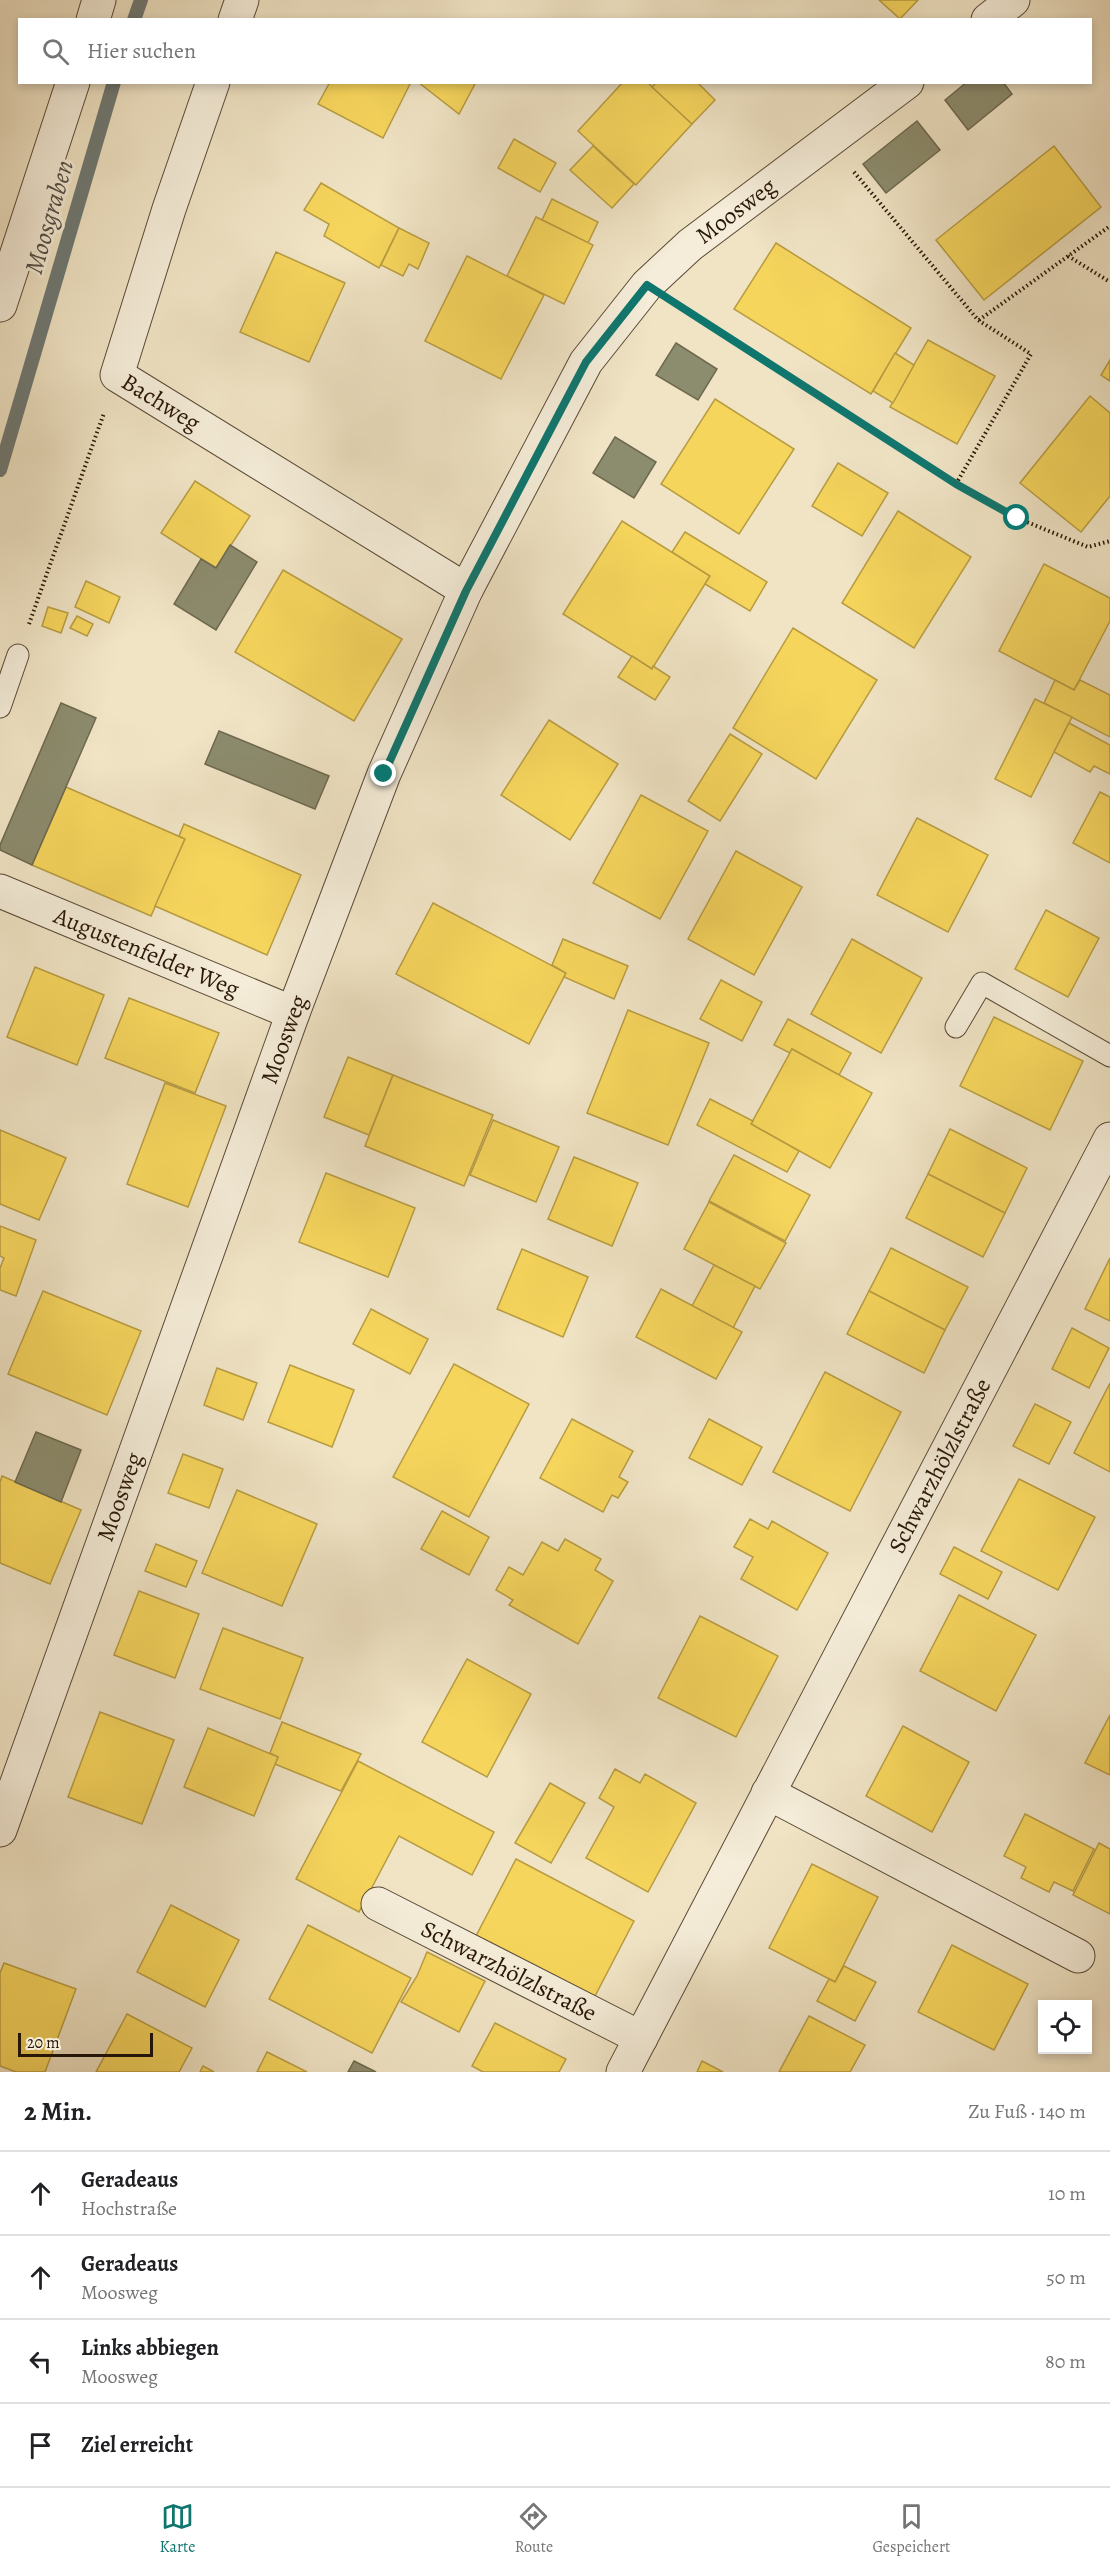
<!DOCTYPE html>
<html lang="de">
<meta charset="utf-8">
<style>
body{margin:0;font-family:Alegreya,serif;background:#f6f6f6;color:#202124}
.controls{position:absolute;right:18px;bottom:18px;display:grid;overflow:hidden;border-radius:0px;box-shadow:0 3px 9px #0003}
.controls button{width:54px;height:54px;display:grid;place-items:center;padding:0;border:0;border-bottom:2px solid #e0e0e0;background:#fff;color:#202124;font:30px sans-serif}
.scale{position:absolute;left:18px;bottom:15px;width:135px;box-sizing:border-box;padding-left:6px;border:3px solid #281607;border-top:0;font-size:16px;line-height:21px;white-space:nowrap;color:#281607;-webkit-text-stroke:4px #f5edd9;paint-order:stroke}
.stop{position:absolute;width:18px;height:18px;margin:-14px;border:4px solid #0f766e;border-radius:50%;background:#fff}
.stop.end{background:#0f766e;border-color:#fff;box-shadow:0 2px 6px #0008}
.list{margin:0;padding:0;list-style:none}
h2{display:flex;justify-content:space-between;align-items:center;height:78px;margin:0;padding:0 24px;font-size:26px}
h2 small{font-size:20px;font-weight:400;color:#757577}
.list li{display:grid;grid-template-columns:39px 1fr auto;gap:18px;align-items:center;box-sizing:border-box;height:84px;padding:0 24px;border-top:2px solid #e0e0e0}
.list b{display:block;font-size:22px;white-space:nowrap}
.list p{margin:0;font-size:20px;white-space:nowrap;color:#757577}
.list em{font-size:20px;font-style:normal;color:#757577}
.icon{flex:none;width:33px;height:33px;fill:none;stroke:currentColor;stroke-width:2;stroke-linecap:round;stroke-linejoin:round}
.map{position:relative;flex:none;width:1110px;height:2072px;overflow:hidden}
.search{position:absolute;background:#fff;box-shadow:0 3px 9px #0003;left:18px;right:18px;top:18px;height:66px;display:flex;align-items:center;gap:15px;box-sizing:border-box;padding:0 21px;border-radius:0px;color:#757577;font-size:22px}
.sheet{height:414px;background:#fff}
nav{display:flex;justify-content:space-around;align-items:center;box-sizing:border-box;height:84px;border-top:2px solid #e0e0e0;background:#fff;font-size:16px;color:#757577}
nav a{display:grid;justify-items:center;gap:3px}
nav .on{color:#0f766e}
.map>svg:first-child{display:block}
.homes{fill:#f6d55c;stroke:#b89c42;stroke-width:1.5}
.industry{fill:#8c8c6e;stroke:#6e694f;stroke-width:1.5}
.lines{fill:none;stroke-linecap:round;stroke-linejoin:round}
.stream{stroke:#6f7a75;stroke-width:14}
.lane-casing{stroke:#5a4a36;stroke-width:23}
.street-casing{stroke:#5a4a36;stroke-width:35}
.path{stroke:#281607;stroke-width:4;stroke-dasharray:1.5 3;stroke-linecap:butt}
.lane{stroke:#f5edd9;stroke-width:21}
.street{stroke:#f5edd9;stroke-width:33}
.route{stroke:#0f766e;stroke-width:8}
.labels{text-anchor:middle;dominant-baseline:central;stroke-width:6;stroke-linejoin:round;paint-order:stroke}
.street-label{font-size:24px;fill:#281607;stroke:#f5edd9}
.water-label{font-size:26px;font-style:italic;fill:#515047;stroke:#f5edd9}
</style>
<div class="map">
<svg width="1110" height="2072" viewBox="0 0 1110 2072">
<rect width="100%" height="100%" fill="#f0e4c5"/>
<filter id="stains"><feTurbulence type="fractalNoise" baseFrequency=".00333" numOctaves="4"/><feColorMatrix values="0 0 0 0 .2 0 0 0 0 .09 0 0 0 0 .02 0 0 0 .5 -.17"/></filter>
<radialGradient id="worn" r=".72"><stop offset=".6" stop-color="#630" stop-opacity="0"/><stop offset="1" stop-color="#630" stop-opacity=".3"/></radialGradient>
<g class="homes">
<path d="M 879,0 L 918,0 L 900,19 Z"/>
<path d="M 330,82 L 411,82 L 383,138 L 318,104 Z"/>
<path d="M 418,82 L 476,82 L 459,114 Z"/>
<path d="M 623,82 L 647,82 L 692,124 L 636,185 L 578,131 Z"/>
<path d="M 657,82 L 697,82 L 715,100 L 692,124 L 652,87 Z"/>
<path d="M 514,139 L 556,163 L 540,192 L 498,168 Z"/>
<path d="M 593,146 L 634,184 L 612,208 L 570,170 Z"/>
<path d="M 1054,146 L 1101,207 L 984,300 L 936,240 Z"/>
<path d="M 321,183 L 399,228 L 379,268 L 324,236 L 329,224 L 304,210 Z"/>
<path d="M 552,199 L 598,222 L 588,243 L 542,220 Z"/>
<path d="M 536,217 L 593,245 L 564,304 L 507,276 Z"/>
<path d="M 399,228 L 429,243 L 418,269 L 409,264 L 403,276 L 381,265 Z"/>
<path d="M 776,243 L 911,328 L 871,394 L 734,309 Z"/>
<path d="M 276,252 L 345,283 L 309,362 L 240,332 Z"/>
<path d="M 467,256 L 544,295 L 501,379 L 425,341 Z"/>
<path d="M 928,340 L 995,376 L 957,444 L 890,407 Z"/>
<path d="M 895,353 L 914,365 L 893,403 L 873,391 Z"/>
<path d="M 1110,360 L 1110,381 L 1101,375 Z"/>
<path d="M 1090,396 L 1110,413 L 1110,496 L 1081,532 L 1020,483 Z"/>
<path d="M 715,399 L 794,449 L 739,534 L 661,484 Z"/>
<path d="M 838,463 L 888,493 L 862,536 L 812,506 Z"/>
<path d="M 195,481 L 250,516 L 216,568 L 161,533 Z"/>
<path d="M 898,511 L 971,557 L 914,648 L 842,603 Z"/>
<path d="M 622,521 L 710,576 L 652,669 L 563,614 Z"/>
<path d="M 685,532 L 767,582 L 750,611 L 705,584 L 710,576 L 672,552 Z"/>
<path d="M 1044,564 L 1110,598 L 1110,621 L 1074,690 L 999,651 Z"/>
<path d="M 283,570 L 402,639 L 354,721 L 235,652 Z"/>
<path d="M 86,581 L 120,597 L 109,623 L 75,607 Z"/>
<path d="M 48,607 L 68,613 L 61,633 L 42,626 Z"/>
<path d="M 77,616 L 93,624 L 87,636 L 70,628 Z"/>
<path d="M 793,628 L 877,680 L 816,779 L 733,728 Z"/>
<path d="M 632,656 L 652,669 L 653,666 L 670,677 L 655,700 L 618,677 Z"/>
<path d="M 1055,680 L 1074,690 L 1080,680 L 1110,695 L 1110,737 L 1044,703 Z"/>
<path d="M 1035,699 L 1072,717 L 1031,797 L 995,779 Z"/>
<path d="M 549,720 L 618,764 L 570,840 L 501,795 Z"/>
<path d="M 1069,723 L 1110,745 L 1110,774 L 1094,766 L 1090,772 L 1054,752 Z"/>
<path d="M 730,734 L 762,754 L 720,821 L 688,801 Z"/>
<path d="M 66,787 L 185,839 L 151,916 L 32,865 Z"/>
<path d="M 1100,792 L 1110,797 L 1110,863 L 1073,843 Z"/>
<path d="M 641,795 L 708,831 L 660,919 L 593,883 Z"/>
<path d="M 917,818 L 988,855 L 948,932 L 877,895 Z"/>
<path d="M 184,824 L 301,875 L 267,955 L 155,906 L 185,839 L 179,836 Z"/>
<path d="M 736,851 L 802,887 L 754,975 L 688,939 Z"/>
<path d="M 433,903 L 566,973 L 529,1044 L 396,974 Z"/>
<path d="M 1046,910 L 1099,938 L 1068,997 L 1015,969 Z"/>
<path d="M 563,939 L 628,966 L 614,999 L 564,977 L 566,973 L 552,965 Z"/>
<path d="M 852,939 L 922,978 L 881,1053 L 811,1014 Z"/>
<path d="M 35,967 L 104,995 L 77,1065 L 7,1037 Z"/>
<path d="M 721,980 L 762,1002 L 742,1041 L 700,1019 Z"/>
<path d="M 129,998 L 219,1033 L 195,1093 L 105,1058 Z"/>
<path d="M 628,1010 L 709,1043 L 668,1145 L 587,1113 Z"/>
<path d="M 994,1017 L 1083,1061 L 1050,1130 L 960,1086 Z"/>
<path d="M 788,1019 L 851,1053 L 839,1075 L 792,1049 L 790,1053 L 774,1045 Z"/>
<path d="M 792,1049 L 872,1093 L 830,1168 L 751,1124 Z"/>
<path d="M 348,1057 L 393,1075 L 369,1135 L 324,1117 Z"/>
<path d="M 393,1075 L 493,1115 L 464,1186 L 365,1146 Z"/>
<path d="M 165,1083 L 226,1106 L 188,1207 L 127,1184 Z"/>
<path d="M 710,1099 L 753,1121 L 751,1124 L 799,1151 L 787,1172 L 697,1125 Z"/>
<path d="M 493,1120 L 559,1147 L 536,1202 L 470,1175 Z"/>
<path d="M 950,1129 L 1027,1168 L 1005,1213 L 928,1174 Z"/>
<path d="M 0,1130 L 66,1158 L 39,1220 L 0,1204 Z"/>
<path d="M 734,1155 L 810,1195 L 785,1241 L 709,1201 Z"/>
<path d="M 574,1157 L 638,1183 L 612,1246 L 548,1219 Z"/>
<path d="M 326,1173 L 415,1208 L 388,1277 L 299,1242 Z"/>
<path d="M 928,1174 L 1005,1213 L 983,1257 L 906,1218 Z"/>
<path d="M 709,1202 L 786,1243 L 760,1289 L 684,1249 Z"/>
<path d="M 0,1226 L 36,1240 L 16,1296 L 0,1290 L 0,1268 L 4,1258 L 0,1256 Z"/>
<path d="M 891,1248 L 968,1287 L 945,1330 L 869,1291 Z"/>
<path d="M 522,1249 L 588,1277 L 563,1337 L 497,1309 Z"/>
<path d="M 1110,1258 L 1110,1321 L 1085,1309 Z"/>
<path d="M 714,1265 L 755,1286 L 733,1328 L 692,1306 Z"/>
<path d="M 661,1289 L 742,1332 L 716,1379 L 636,1337 Z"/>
<path d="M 43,1291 L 141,1331 L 107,1415 L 8,1374 Z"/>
<path d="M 869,1291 L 945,1330 L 924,1373 L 847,1334 Z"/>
<path d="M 371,1309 L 428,1339 L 410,1374 L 353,1344 Z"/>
<path d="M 1072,1328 L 1109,1348 L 1089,1388 L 1052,1369 Z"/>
<path d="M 454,1364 L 529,1404 L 469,1517 L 393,1477 Z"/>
<path d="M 290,1365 L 354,1390 L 332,1447 L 268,1422 Z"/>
<path d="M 217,1368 L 257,1383 L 243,1420 L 204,1405 Z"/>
<path d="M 825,1372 L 901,1412 L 850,1511 L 773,1472 Z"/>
<path d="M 1110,1383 L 1110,1472 L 1074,1453 Z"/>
<path d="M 1035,1404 L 1071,1422 L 1049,1464 L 1013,1446 Z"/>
<path d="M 572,1419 L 633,1451 L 619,1477 L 628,1482 L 618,1498 L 612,1495 L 603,1512 L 540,1478 Z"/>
<path d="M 709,1419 L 762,1447 L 742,1485 L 689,1458 Z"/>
<path d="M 183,1454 L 223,1469 L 209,1508 L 168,1493 Z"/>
<path d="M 2,1476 L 81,1510 L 50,1584 L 0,1563 L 0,1482 Z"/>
<path d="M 1019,1479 L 1095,1517 L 1058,1590 L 981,1551 Z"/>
<path d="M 237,1490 L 317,1524 L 282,1606 L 202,1573 Z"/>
<path d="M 442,1511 L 489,1537 L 469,1575 L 421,1549 Z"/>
<path d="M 750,1519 L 768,1529 L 772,1521 L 828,1553 L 797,1610 L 741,1579 L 753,1557 L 734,1547 Z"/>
<path d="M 565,1539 L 601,1559 L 595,1570 L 613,1581 L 578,1644 L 509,1605 L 513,1600 L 496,1590 L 509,1567 L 523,1575 L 542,1542 L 558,1551 Z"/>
<path d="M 156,1544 L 197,1561 L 186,1587 L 145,1571 Z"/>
<path d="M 954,1547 L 1002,1572 L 988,1599 L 940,1574 Z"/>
<path d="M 139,1591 L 199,1614 L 175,1678 L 114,1655 Z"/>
<path d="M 959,1595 L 1036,1635 L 996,1711 L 920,1671 Z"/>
<path d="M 700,1616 L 778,1656 L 736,1737 L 658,1698 Z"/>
<path d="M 223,1628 L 303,1658 L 280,1719 L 200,1689 Z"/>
<path d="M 467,1659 L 531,1694 L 487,1777 L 422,1742 Z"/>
<path d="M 100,1712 L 174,1740 L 142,1824 L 68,1797 Z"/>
<path d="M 1110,1715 L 1110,1775 L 1085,1763 Z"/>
<path d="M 282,1722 L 361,1754 L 341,1791 L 275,1764 L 278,1757 L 270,1753 Z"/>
<path d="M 903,1726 L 969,1762 L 932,1832 L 866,1796 Z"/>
<path d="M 208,1728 L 278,1757 L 254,1816 L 184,1787 Z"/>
<path d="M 358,1761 L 494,1832 L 472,1875 L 399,1836 L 359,1912 L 296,1879 Z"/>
<path d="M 615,1769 L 640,1783 L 645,1774 L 696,1803 L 648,1892 L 586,1858 L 614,1807 L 599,1798 Z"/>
<path d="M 550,1783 L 585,1803 L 551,1863 L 515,1843 Z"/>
<path d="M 1025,1814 L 1094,1849 L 1073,1891 L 1054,1882 L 1049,1892 L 1021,1878 L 1026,1867 L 1004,1856 Z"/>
<path d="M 1099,1843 L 1110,1849 L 1110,1914 L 1073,1895 Z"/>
<path d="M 516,1859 L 634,1921 L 594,1998 L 476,1936 Z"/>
<path d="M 812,1864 L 878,1897 L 835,1982 L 769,1948 Z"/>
<path d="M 171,1905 L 239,1940 L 205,2007 L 137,1972 Z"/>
<path d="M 308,1925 L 411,1978 L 372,2053 L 269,1999 Z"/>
<path d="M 952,1945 L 1028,1984 L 994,2050 L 918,2012 Z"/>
<path d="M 427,1952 L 485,1981 L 459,2032 L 401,2002 L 417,1976 Z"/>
<path d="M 4,1963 L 76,1989 L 45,2072 L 16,2072 L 0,2066 L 0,1973 Z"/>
<path d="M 844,1966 L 876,1982 L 855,2021 L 817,2001 L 829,1979 L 835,1982 Z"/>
<path d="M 127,2014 L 192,2048 L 179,2072 L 96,2072 Z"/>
<path d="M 809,2016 L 865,2045 L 850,2072 L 779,2072 Z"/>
<path d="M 495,2023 L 566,2059 L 559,2072 L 483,2072 L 472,2066 Z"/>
<path d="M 267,2052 L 307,2072 L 257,2072 Z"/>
<path d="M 702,2061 L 723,2072 L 697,2072 Z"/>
<path d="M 203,2066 L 214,2072 L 200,2072 Z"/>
</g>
<g class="industry">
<path d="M 967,82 L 1003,82 L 1012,94 L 968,130 L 945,100 Z"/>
<path d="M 917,121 L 940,150 L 886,193 L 863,164 Z"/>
<path d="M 676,343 L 717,369 L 698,400 L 656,375 Z"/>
<path d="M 615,437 L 656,462 L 634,498 L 593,473 Z"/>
<path d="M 230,545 L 257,562 L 216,630 L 174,604 L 201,559 L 216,568 Z"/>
<path d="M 61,703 L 96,718 L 32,865 L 0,850 L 0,845 Z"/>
<path d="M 219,731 L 329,776 L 315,809 L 205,764 Z"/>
<path d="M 36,1432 L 81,1450 L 61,1502 L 15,1482 Z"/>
<path d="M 354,2061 L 376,2072 L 348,2072 Z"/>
</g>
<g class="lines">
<g class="stream">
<path d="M 134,20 L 141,0"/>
<path d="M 0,470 L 114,82"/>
</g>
<g class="lane-casing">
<g id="lane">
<path d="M 0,707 L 18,655"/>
<path d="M 956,1027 L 982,983 L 1110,1056"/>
</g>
</g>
<g class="street-casing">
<g id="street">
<path d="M 93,20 L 99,0"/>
<path d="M 235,20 L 242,0"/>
<path d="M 988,20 L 1013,0"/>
<path id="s1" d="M 213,82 L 169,209 L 117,375 L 466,590"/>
<path d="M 0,305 L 73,82"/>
<path id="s2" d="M 0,891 L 293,1013"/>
<path d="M 768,1793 L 1078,1956"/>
<path id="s3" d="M 0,1830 L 293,1013 L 384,774 L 466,590 L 586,362 L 647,285 L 690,245 L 907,82"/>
<path id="s4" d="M 378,1904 L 641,2038"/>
<path id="s5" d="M 623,2072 L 1110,1139"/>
</g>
</g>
<g class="path">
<path d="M 854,172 L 978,320 L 1031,354 L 956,484"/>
<path d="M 1068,256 L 1110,282"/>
<path d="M 680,306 L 956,484 L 1017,518 L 1088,547 L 1110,541"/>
<path d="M 979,320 L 1110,226"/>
<path d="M 29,624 L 104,413"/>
</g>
<use href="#lane" class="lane"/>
<use href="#street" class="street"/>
</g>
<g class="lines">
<path class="route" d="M 384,774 L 466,591 L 586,362 L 647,285 L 956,484 L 1017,518"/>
</g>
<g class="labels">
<g class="street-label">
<text stroke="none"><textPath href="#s3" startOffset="1797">Moosweg</textPath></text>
<text stroke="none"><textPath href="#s1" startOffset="360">Bachweg</textPath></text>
<text stroke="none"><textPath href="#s2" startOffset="159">Augustenfelder Weg</textPath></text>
<text stroke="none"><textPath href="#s3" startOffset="840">Moosweg</textPath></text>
<text stroke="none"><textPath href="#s5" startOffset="684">Schwarzhölzlstraße</textPath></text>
<text stroke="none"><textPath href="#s3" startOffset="354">Moosweg</textPath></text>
<text stroke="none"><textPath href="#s4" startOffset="147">Schwarzhölzlstraße</textPath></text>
</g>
<g class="water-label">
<text transform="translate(49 217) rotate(-74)">Moosgraben</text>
</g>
</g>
<rect width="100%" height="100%" filter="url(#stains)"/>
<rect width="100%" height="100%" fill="url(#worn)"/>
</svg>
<div class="controls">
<button><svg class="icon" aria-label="locate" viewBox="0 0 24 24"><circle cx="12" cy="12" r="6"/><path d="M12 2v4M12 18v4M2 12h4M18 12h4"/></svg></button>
</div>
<div class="scale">20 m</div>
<div class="stop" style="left:1017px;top:518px"></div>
<div class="stop end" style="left:384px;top:774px"></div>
<div class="search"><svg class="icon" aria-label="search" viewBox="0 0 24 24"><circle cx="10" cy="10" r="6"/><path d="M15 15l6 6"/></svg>Hier suchen</div>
</div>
<section class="sheet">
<h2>2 Min.<small>Zu Fuß · 140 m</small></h2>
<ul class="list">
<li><svg class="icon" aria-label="ahead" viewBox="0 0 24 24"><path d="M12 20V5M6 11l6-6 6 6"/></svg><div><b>Geradeaus</b><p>Hochstraße</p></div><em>10 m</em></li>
<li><svg class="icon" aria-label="ahead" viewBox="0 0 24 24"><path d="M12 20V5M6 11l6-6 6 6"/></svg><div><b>Geradeaus</b><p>Moosweg</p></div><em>50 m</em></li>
<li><svg class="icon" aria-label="left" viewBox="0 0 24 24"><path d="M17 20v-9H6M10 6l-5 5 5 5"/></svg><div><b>Links abbiegen</b><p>Moosweg</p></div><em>80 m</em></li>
<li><svg class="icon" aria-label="arrive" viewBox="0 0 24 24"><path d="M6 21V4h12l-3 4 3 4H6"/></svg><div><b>Ziel erreicht</b></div></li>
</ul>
</section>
<nav>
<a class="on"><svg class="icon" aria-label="map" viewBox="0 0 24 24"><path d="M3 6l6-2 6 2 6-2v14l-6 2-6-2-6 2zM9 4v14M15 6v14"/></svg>Karte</a>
<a><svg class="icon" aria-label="directions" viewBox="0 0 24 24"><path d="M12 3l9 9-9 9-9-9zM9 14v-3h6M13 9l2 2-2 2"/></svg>Route</a>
<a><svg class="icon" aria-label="saved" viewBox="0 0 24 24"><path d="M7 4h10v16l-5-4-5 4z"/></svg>Gespeichert</a>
</nav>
